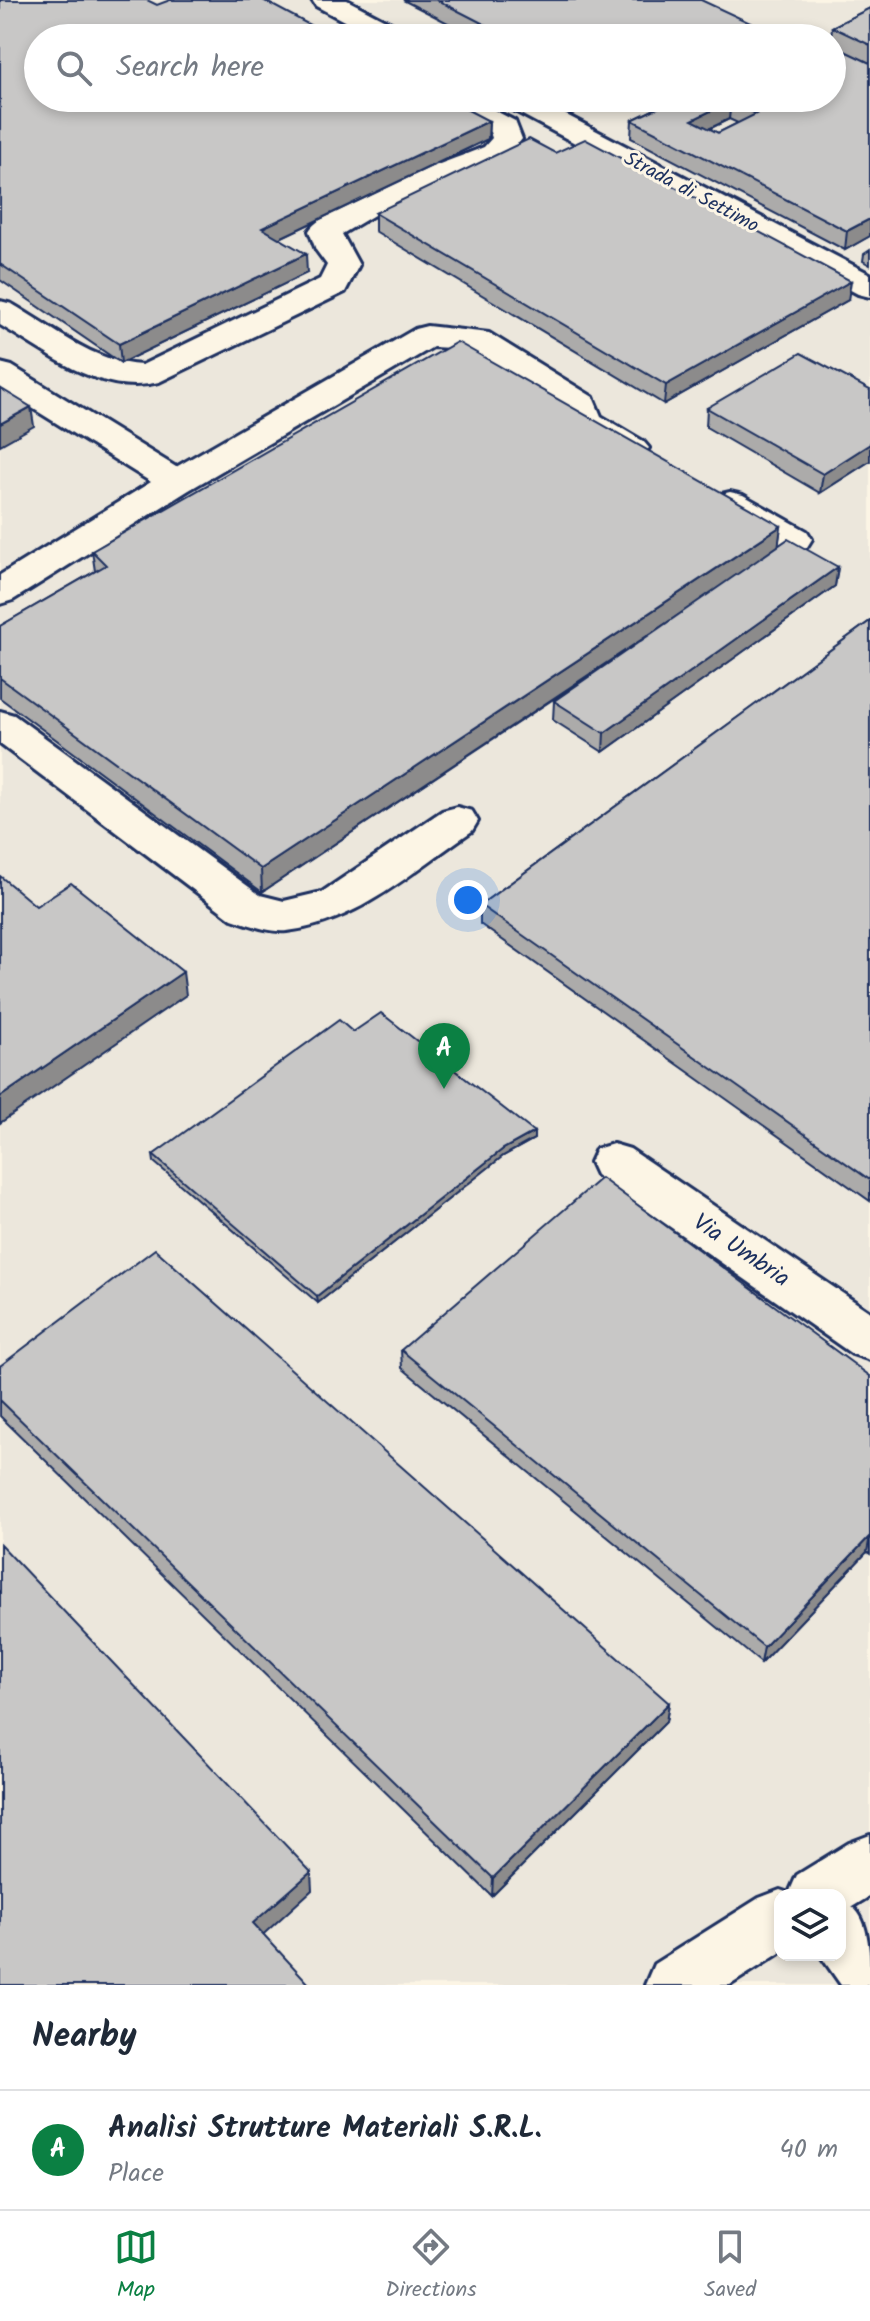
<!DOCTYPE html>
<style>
body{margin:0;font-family:Kalam,sans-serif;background:#f6f6f7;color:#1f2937}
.controls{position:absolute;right:24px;bottom:24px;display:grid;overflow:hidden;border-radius:16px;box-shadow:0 4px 12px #0003}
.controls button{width:72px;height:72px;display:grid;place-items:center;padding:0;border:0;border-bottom:2px solid #e0e1e3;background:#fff;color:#1f2937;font:40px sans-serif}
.you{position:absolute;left:468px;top:900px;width:28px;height:28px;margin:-20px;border:6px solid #fff;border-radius:50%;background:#1a73e8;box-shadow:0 0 0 12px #1a73e833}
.badge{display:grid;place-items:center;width:52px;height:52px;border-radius:50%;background:#0b8043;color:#fff;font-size:26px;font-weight:700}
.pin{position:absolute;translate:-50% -66px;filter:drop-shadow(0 2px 4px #0008)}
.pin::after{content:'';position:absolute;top:42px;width:28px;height:24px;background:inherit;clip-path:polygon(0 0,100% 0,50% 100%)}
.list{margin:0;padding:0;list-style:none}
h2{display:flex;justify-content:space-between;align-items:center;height:104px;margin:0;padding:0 32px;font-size:34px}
h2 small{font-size:26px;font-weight:400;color:#747a83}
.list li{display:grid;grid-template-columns:52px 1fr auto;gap:24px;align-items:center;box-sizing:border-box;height:120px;padding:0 32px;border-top:2px solid #e0e1e3}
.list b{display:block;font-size:30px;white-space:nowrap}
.list p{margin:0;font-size:26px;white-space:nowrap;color:#747a83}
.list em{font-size:26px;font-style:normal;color:#747a83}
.icon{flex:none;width:44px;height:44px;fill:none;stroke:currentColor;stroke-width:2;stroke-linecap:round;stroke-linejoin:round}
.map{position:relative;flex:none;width:870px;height:1985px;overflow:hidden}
.search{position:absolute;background:#fff;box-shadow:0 4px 12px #0003;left:24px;right:24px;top:24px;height:88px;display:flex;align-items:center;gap:20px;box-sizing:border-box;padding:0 28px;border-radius:44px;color:#747a83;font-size:30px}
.sheet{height:224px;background:#fff}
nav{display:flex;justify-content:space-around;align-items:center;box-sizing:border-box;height:112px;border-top:2px solid #e0e1e3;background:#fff;font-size:22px;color:#747a83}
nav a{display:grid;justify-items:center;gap:4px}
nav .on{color:#0b8043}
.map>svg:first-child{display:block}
.built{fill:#ece7dc;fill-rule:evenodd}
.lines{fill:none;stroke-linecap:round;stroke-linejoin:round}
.minor-casing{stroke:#1b2f5e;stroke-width:6}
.minor{fill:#fcf5e5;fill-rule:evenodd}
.wall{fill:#acabaa;stroke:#1b2f5e;stroke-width:2;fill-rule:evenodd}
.shaded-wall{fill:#8c8b8b;stroke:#1b2f5e;stroke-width:2}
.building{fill:#c8c7c6;stroke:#1b2f5e;stroke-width:2;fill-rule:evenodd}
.labels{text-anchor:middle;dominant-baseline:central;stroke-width:6;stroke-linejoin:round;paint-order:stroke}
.far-street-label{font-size:20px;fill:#1b2f5e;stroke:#fcf5e5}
.street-label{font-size:24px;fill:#1b2f5e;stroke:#fcf5e5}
</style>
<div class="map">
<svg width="870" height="1985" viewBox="0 0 870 1985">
<rect width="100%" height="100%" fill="#fcf5e5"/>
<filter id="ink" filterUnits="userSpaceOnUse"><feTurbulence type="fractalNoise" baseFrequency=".0125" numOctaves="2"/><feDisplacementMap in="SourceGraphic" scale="16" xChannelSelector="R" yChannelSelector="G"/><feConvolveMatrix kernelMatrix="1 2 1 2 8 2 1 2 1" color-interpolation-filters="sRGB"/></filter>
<g filter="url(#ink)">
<path class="built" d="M 0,0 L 870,0 L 870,1985 L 0,1985 ZM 38,38 L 832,38 L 832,98 L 38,98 ZM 780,1895 L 840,1895 L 840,1955 L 780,1955 Z"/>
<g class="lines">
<g class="minor-casing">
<g id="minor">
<path d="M 312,0 L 347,0 L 408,32 L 412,38 L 376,38 L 316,6 Z"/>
<path d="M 433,98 L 471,98 L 515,121 L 522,139 L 506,159 L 374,215 L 342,234 L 359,265 L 345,292 L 159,382 C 100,397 48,353 0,325 L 0,301 L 12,304 C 52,327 94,363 142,365 L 320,279 L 327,265 L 316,250 L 309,231 C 330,200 446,163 484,147 L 492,138 L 490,132 L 438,104 Z"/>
<path d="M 497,98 L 534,98 L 870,274 L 870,297 L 858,294 L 502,104 Z"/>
<path d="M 427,326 L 489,333 L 593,397 L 601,416 L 643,441 L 649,448 L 643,455 L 631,459 L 619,455 L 573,428 L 565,409 L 469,349 L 433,347 L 189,490 L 13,600 L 0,604 L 0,575 L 151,482 L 0,388 L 0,363 L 12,366 L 176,467 L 415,329 Z"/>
<path d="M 730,492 L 743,495 L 807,531 L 812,539 L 807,547 C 777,555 743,526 717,511 L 712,503 L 717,495 Z"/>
<path d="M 0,711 L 14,715 L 260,895 L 284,901 L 322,892 L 442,811 L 457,807 L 472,811 L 478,821 L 472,831 C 414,870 358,923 287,931 C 270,933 248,924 232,919 L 0,744 Z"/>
<path d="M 613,1144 L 630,1149 L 870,1312 L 870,1360 L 852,1354 L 596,1175 L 590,1162 L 596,1149 Z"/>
<path d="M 870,1835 L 870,1896 L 852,1907 C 870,1919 870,1960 870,1985 L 841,1985 L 820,1955 L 840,1955 L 840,1895 L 780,1895 L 780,1953 L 730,1985 L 645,1985 L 654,1964 L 759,1898 L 780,1890 L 789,1893 L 797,1875 L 849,1843 Z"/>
</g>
</g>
<use href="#minor" class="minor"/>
</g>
<g class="wall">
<path d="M 0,0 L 157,5 L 489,121 L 488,139 L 280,238 L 307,273 L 121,363 L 0,280 Z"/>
<path d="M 403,0 L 701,0 L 758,38 L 477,38 Z"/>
<path d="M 870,8 L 870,236 L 845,250 L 631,138 L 632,120 L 678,98 L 832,98 L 832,38 L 831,38 L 832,27 ZM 729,119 L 738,123 L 718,133 L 709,129 Z"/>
<path d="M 555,153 L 848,300 L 664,404 L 375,231 L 375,213 Z"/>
<path d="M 870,250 L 870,265 L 863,261 L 864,254 Z"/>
<path d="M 870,390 L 870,461 L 820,493 L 706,427 L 707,408 Z"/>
<path d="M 781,526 L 778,546 L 838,567 L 835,586 L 603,752 L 553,720 L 554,701 L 653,633 L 262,892 L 0,698 L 0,626 L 95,571 L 92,551 Z"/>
<path d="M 870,621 L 870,1201 L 480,924 L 480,905 Z"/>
<path d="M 353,1032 L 534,1132 L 534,1139 L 503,1156 L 318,1303 L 154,1162 L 153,1155 Z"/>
<path d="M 401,1350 L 870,1376 L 870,1554 L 867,1552 L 761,1663 L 402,1368 Z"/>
<path d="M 0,1366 L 669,1703 L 666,1722 L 492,1896 L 0,1416 Z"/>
</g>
<g class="shaded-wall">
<path d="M 759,27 L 758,38 L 737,38 Z"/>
<path d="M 731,101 L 729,119 L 690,138 L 692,120 Z"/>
<path d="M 489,121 L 488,139 L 263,246 L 262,228 Z"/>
<path d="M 870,219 L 870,236 L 845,250 L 847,231 Z"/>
<path d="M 306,254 L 307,273 L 121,363 L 119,344 Z"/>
<path d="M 851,281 L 848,300 L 664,404 L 666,385 Z"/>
<path d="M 31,407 L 34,426 L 0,445 L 0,424 Z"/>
<path d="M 870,444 L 870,461 L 820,493 L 823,474 Z"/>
<path d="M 781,526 L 778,549 L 262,892 L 261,869 Z"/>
<path d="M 838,567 L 835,586 L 603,752 L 604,733 Z"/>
<path d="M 183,972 L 186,995 L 0,1123 L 0,1097 Z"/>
<path d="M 534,1132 L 534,1139 L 503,1156 L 318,1303 L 317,1296 L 503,1149 Z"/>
<path d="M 870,1536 L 867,1552 L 761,1663 L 764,1647 Z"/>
<path d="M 669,1703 L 666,1722 L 492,1896 L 493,1878 Z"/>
<path d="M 311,1872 L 312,1890 L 256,1941 L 253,1923 Z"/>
</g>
<g class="building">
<path d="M 0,0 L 147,0 L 157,5 L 170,0 L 263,0 L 334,38 L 38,38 L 38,98 L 445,98 L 489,121 L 262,228 L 306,254 L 119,344 L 0,264 Z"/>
<path d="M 437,0 L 701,0 L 759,27 L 737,38 L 511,38 Z"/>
<path d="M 870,8 L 870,45 L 832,27 Z"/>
<path d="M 810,34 L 818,38 L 803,38 Z"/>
<path d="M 832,45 L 870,63 L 870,219 L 847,231 L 632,120 L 678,98 L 832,98 ZM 731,101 L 756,114 L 718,133 L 692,120 Z"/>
<path d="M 529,139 L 555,153 L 585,139 L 851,281 L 666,385 L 375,213 Z"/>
<path d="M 457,342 L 781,526 L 261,869 L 0,678 L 0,626 L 106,565 L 92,551 Z"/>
<path d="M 801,353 L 870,390 L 870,444 L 823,474 L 707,408 Z"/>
<path d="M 0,388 L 31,407 L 0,424 Z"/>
<path d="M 788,539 L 838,567 L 604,733 L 554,701 Z"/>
<path d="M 870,621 L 870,1180 L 480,905 Z"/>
<path d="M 0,876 L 36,906 L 71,883 L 183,972 L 0,1097 Z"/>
<path d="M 381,1013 L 534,1132 L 503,1149 L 317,1296 L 153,1155 L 339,1020 L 353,1032 Z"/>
<path d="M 601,1178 L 870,1376 L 870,1536 L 764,1647 L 401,1350 Z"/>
<path d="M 155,1249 L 669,1703 L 493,1878 L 0,1400 L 0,1366 Z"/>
<path d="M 0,1544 L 311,1872 L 253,1923 L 310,1985 L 0,1985 Z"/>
</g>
</g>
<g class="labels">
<g class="far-street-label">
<text transform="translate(691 193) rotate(28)">Strada di Settimo</text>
</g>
<g class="street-label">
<text transform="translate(741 1251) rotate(34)">Via Umbria</text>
</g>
</g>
</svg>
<div class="controls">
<button><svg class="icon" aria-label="layers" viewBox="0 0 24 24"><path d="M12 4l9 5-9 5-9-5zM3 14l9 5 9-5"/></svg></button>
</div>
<div class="you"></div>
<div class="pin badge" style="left:444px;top:1089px">A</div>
<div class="search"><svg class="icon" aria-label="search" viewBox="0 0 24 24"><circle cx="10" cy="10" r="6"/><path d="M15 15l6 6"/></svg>Search here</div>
</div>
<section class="sheet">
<h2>Nearby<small></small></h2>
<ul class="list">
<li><span class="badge">A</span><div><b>Analisi Strutture Materiali S.R.L.</b><p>Place</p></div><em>40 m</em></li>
</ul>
</section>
<nav>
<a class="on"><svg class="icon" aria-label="map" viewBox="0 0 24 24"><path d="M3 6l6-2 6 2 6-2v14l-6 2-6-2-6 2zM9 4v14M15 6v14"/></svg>Map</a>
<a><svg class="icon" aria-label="directions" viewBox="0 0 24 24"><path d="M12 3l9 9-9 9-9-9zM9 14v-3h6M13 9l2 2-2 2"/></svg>Directions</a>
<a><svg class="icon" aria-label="saved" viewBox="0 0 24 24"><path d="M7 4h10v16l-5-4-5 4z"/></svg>Saved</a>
</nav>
